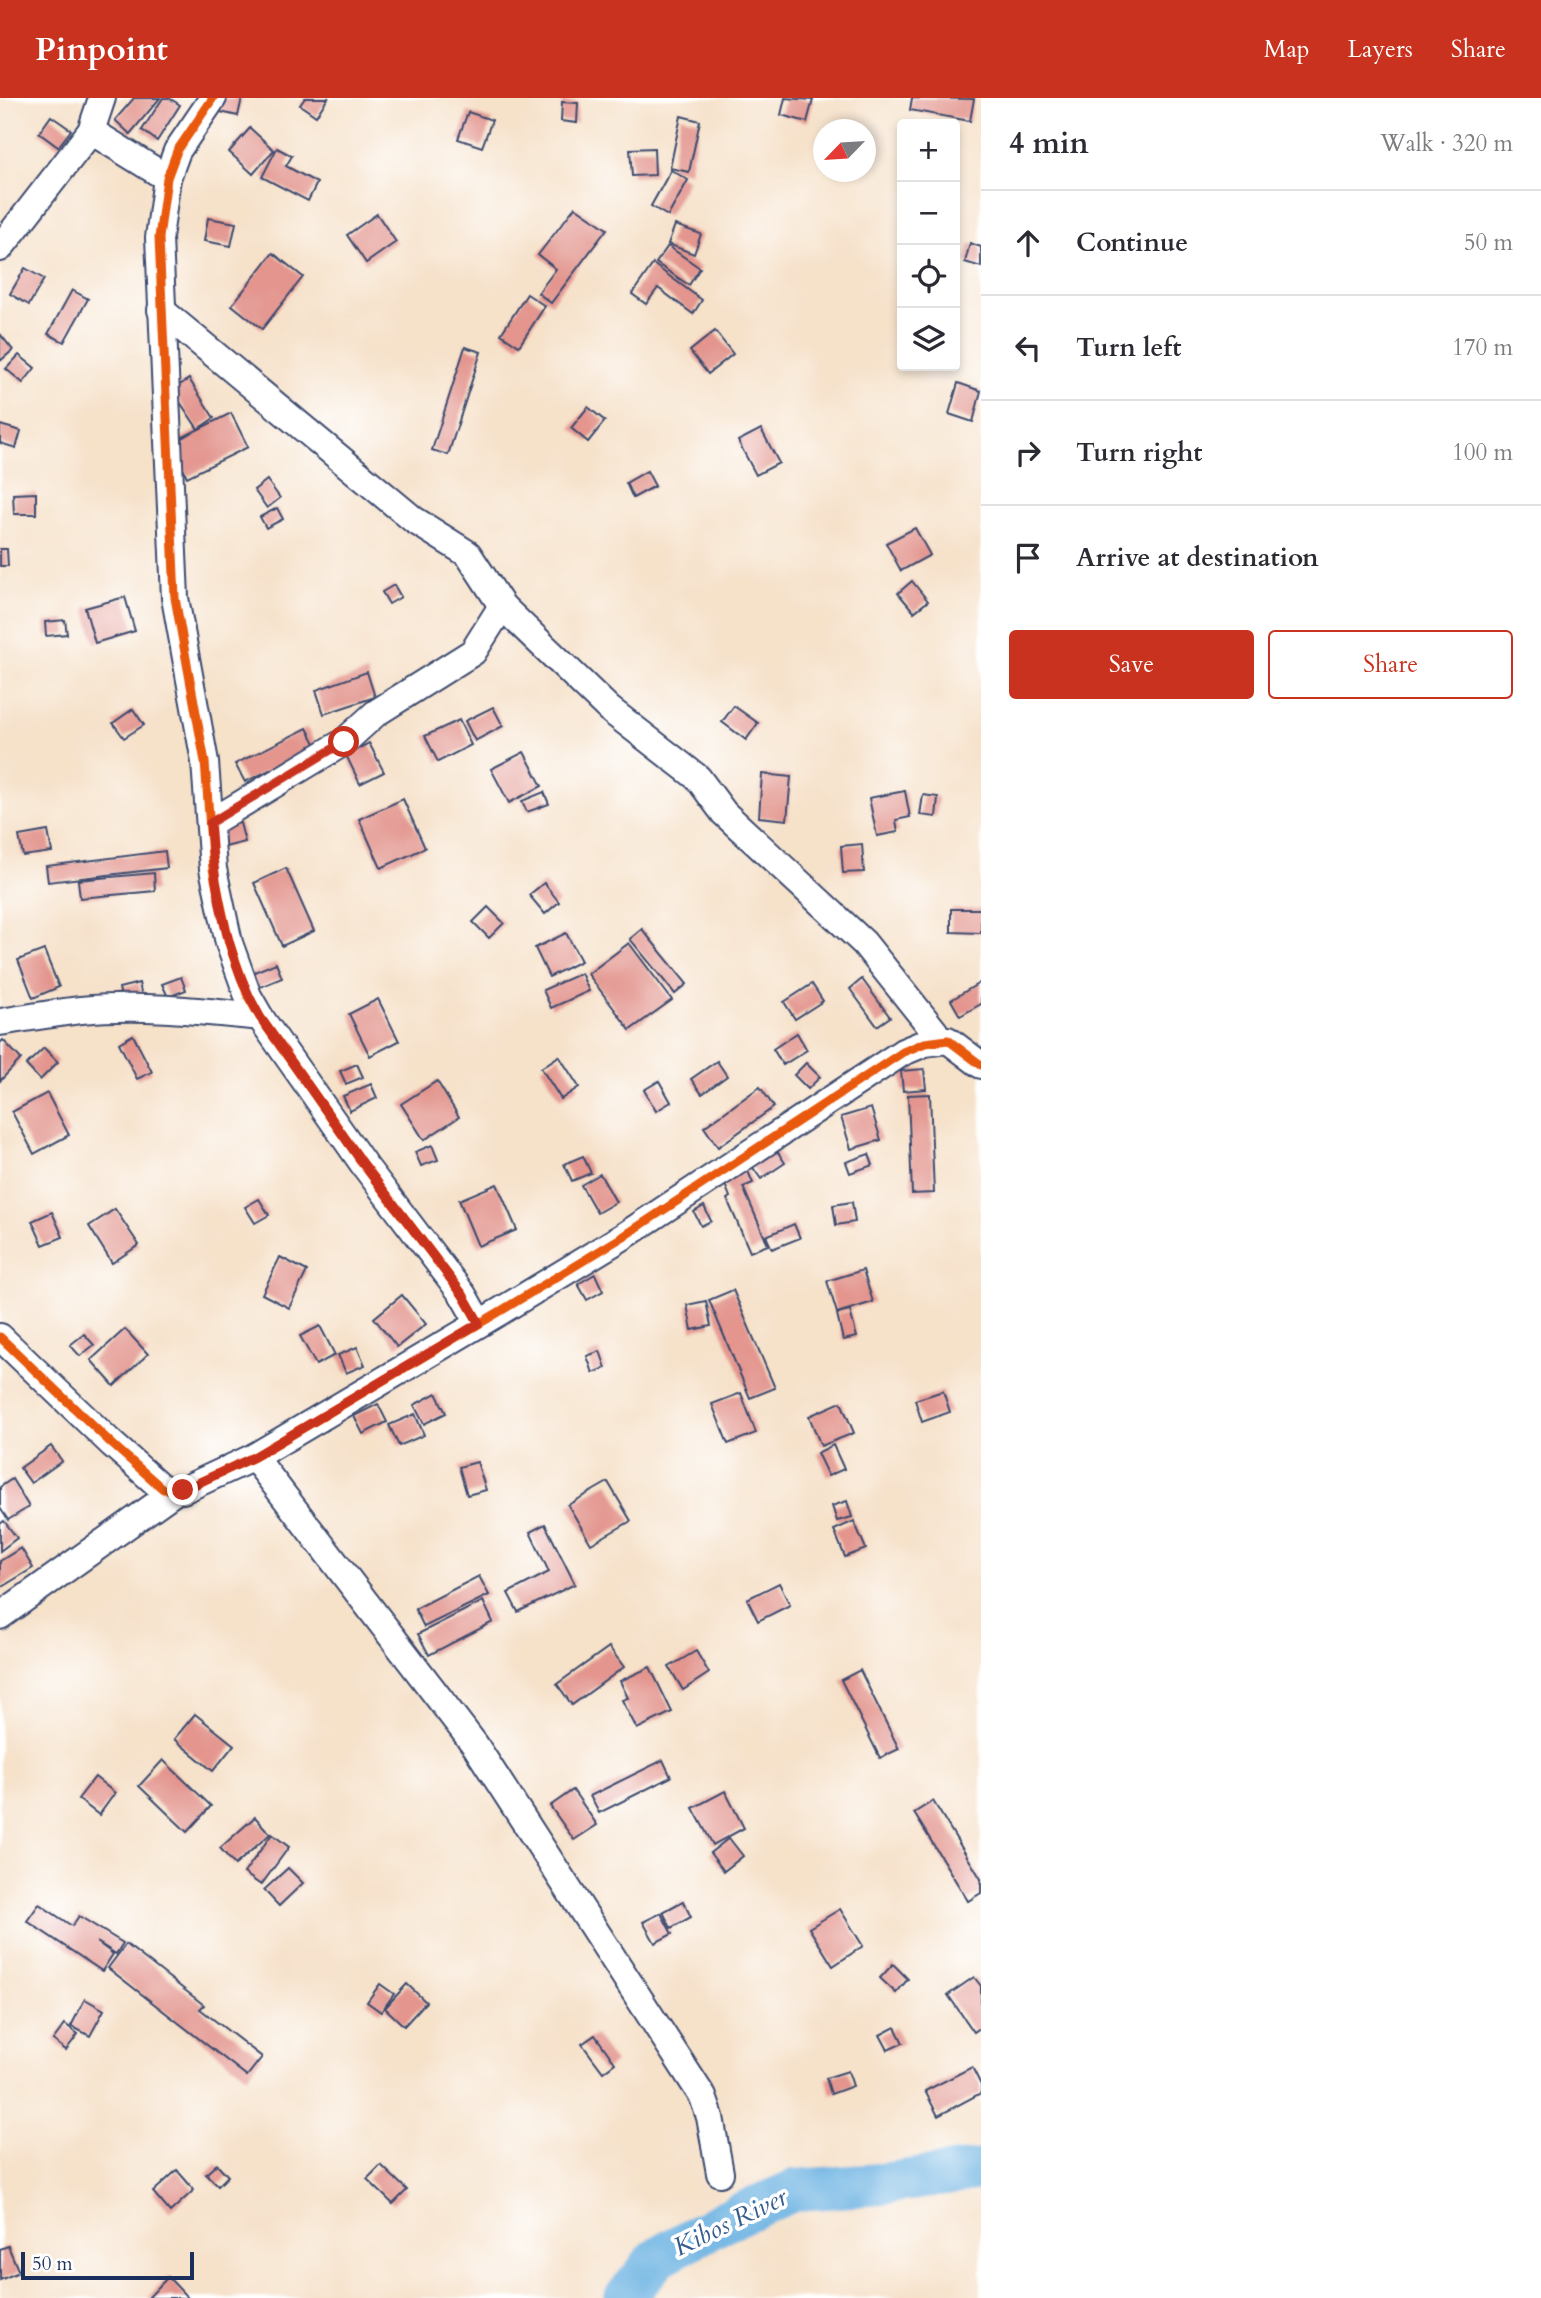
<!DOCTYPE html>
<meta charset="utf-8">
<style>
body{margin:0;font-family:Cardo,serif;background:#f7f7f7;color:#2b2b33}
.controls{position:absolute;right:21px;top:21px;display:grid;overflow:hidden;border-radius:7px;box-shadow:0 4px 10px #0003}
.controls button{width:63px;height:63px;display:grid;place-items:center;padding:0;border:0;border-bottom:2px solid #e1e1e2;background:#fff;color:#2b2b33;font:35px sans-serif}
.compass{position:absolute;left:813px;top:21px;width:63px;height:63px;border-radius:50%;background:#fff;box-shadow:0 4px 10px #0003;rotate:245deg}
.scale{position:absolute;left:21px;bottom:18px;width:173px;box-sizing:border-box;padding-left:7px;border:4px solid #1b2f5e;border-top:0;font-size:19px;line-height:24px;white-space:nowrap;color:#1b2f5e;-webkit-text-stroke:5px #fff;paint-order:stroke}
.stop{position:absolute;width:21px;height:21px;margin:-16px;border:5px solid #c8321e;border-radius:50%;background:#fff}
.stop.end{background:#c8321e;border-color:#fff;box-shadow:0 2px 7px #0008}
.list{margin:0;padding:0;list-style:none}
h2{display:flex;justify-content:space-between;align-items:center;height:91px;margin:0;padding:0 28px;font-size:30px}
h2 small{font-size:23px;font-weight:400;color:#7c7c81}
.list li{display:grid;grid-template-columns:46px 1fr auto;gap:21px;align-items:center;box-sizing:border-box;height:105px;padding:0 28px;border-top:2px solid #e1e1e2}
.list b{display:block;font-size:26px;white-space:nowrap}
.list em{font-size:23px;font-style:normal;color:#7c7c81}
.actions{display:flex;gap:14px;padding:21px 28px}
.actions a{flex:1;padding:16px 0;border:2px solid #c8321e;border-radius:7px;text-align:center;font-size:24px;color:#c8321e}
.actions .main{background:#c8321e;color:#fff}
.icon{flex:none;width:38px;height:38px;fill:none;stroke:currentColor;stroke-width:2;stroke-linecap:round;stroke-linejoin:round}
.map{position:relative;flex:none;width:981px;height:2200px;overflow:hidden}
header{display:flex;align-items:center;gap:42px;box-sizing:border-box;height:98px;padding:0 35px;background:#c8321e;color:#fff}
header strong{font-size:33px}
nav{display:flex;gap:38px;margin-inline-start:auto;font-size:24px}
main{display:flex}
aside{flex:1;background:#fff}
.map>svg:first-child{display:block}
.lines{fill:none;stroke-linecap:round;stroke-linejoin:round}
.river{stroke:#69b1e1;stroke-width:42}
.building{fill:#e3958e}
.street-casing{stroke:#3c4a6e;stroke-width:30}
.street{stroke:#fff;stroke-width:26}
.cycleway-casing{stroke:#fff;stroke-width:13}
.cycleway{stroke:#e8590c;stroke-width:9}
.route{stroke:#c8321e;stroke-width:9}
.labels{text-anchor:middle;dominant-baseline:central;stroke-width:7;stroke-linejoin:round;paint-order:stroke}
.water-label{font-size:26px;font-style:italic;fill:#365c8c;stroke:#fff}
</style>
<header>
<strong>Pinpoint</strong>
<nav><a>Map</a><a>Layers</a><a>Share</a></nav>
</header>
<main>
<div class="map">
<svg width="981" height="2200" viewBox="0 0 981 2200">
<rect width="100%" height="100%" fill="#fff"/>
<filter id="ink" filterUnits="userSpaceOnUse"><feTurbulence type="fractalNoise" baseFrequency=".0143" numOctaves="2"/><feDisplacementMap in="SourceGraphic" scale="14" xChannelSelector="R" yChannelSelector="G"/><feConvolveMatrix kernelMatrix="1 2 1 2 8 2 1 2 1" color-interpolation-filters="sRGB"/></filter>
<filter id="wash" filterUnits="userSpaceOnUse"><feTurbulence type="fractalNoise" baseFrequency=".00686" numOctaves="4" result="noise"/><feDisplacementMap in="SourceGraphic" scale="28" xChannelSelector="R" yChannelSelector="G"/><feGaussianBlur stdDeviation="1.57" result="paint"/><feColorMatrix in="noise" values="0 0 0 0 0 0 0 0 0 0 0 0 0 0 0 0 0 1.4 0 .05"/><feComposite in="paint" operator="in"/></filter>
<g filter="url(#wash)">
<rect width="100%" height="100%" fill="#f6e1c9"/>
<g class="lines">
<path class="river" d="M 625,2200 L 658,2159 L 726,2122 L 795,2092 L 881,2086 L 981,2072"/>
</g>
<g id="blocks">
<g class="building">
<path d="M 134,0 L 160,0 L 130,36 L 115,22 Z"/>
<path d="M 163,0 L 169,0 L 180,7 L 157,43 L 142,32 Z"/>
<path d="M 218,0 L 242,0 L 238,18 L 216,13 Z"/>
<path d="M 305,0 L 328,0 L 316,18 L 300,7 Z"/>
<path d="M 785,0 L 813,2 L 807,24 L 781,17 Z"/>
<path d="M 912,0 L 974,1 L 970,23 L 910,12 Z"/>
<path d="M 562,4 L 578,5 L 577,25 L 561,23 Z"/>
<path d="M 468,14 L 492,22 L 482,49 L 458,41 Z"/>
<path d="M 51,18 L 71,32 L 58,49 L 39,35 Z"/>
<path d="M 681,18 L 700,23 L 689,74 L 670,70 Z"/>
<path d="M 250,30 L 274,52 L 253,76 L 229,54 Z"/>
<path d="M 277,50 L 292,58 L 286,68 L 317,85 L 308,103 L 262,79 Z"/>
<path d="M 654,50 L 655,77 L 632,78 L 630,51 Z"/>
<path d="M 671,72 L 688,82 L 668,118 L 651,108 Z"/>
<path d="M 575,109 L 607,131 L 551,205 L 538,195 L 556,171 L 538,157 Z"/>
<path d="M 377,116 L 396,144 L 366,165 L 347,137 Z"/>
<path d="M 208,120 L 236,125 L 231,148 L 204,143 Z"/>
<path d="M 675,127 L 701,136 L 694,156 L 668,146 Z"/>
<path d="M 970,145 L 981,149 L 981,169 L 965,164 Z"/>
<path d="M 668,148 L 700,170 L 689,187 L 656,165 Z"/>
<path d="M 273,155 L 303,179 L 262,231 L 232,207 Z"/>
<path d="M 653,166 L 702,202 L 693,216 L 658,190 L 646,206 L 632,196 Z"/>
<path d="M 25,170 L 44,181 L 29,207 L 10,196 Z"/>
<path d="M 72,192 L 88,201 L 64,244 L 48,236 Z"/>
<path d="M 527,196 L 545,208 L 519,248 L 501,236 Z"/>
<path d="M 715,233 L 733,256 L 708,276 L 690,253 Z"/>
<path d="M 0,236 L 13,252 L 0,263 Z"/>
<path d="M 465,249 L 481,254 L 448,357 L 432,352 Z"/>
<path d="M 19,257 L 35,270 L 23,285 L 6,271 Z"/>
<path d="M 189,281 L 214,320 L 198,331 L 172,292 Z"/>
<path d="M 958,285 L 981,293 L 973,324 L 949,316 Z"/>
<path d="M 588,309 L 605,323 L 588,344 L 571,330 Z"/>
<path d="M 231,315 L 248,349 L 187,379 L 171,345 Z"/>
<path d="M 0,327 L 21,333 L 16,350 L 0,345 Z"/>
<path d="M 761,331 L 779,365 L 756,377 L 738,343 Z"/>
<path d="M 647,373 L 655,388 L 633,400 L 626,385 Z"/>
<path d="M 267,382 L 280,400 L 267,410 L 254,392 Z"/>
<path d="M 36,395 L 36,416 L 14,416 L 13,396 Z"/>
<path d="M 277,410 L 283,421 L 266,430 L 260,419 Z"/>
<path d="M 915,430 L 930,457 L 901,473 L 886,445 Z"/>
<path d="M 0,451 L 7,451 L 8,468 L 0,468 Z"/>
<path d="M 912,483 L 928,503 L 914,514 L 898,495 Z"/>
<path d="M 394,487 L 401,499 L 389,506 L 382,494 Z"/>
<path d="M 125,499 L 135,533 L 95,545 L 85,510 Z"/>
<path d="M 65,522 L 67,536 L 46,538 L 45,524 Z"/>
<path d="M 367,574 L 375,599 L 324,616 L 316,592 Z"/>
<path d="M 734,608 L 758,625 L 746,642 L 722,624 Z"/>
<path d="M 493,609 L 503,628 L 475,643 L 465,623 Z"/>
<path d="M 133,611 L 144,627 L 124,640 L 113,625 Z"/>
<path d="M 459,622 L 471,647 L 438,664 L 425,638 Z"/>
<path d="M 307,630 L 317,649 L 245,684 L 235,666 Z"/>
<path d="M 369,645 L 384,674 L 360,686 L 346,657 Z"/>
<path d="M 524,654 L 542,688 L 509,705 L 491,671 Z"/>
<path d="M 762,676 L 791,679 L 787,722 L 759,719 Z"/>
<path d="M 905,693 L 910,719 L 896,722 L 898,734 L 877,738 L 869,700 Z"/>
<path d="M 544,694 L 549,706 L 527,714 L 522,703 Z"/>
<path d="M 923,697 L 938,699 L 936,719 L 920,717 Z"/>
<path d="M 403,701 L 425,750 L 381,770 L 359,721 Z"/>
<path d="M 240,725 L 245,744 L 217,751 L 212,732 Z"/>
<path d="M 48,733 L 52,754 L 23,758 L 19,738 Z"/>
<path d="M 862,746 L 864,774 L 843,775 L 841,748 Z"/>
<path d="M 165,753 L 167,770 L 48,784 L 46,768 Z"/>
<path d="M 286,770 L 314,833 L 282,848 L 254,785 Z"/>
<path d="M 154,775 L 155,793 L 80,800 L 78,782 Z"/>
<path d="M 544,785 L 559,804 L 545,816 L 529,797 Z"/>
<path d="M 488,809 L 504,825 L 489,840 L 473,824 Z"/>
<path d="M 951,811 L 981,811 L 981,835 L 951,834 Z"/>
<path d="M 642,831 L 687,886 L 675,896 L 630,841 Z"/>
<path d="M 566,835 L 581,863 L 549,879 L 535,850 Z"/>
<path d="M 629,845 L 672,902 L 630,932 L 588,876 Z"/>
<path d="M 44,852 L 59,889 L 33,900 L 18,862 Z"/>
<path d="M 276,865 L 282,880 L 253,892 L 247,877 Z"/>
<path d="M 581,875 L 589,893 L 551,910 L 543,892 Z"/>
<path d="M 181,879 L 186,892 L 168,899 L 162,886 Z"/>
<path d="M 862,881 L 890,919 L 877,928 L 850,891 Z"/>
<path d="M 981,884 L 981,906 L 960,918 L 951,902 Z"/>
<path d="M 139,885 L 143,903 L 123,907 L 119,890 Z"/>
<path d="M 812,886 L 823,903 L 795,921 L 784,904 Z"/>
<path d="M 378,901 L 399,943 L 370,958 L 349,916 Z"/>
<path d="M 797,935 L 807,952 L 783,967 L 773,951 Z"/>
<path d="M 133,937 L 152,974 L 137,981 L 119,945 Z"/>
<path d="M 3,942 L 21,961 L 0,983 L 0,945 Z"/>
<path d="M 44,950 L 58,964 L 40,982 L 26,967 Z"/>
<path d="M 559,958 L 579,989 L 561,1001 L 541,970 Z"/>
<path d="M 717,963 L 727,978 L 702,996 L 691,981 Z"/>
<path d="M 806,965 L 820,979 L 808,991 L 794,977 Z"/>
<path d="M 357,966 L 363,979 L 346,986 L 340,973 Z"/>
<path d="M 924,971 L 926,991 L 903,993 L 901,973 Z"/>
<path d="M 437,983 L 459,1019 L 424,1042 L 401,1006 Z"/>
<path d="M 659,983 L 671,1004 L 656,1013 L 644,992 Z"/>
<path d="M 371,986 L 377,1000 L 350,1013 L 343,998 Z"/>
<path d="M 760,989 L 774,1009 L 718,1049 L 704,1029 Z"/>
<path d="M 47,995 L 69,1037 L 34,1056 L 12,1014 Z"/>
<path d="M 930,996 L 934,1095 L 912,1096 L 908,997 Z"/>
<path d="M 871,1010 L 881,1042 L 851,1051 L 841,1019 Z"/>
<path d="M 432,1047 L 438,1062 L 421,1068 L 415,1054 Z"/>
<path d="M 775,1050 L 785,1065 L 761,1081 L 751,1067 Z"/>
<path d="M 869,1056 L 873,1067 L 850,1075 L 846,1064 Z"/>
<path d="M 583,1058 L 591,1075 L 572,1083 L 564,1066 Z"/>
<path d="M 747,1071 L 753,1085 L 743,1089 L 768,1147 L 750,1154 L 727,1101 L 730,1099 L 723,1081 Z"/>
<path d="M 600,1076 L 616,1104 L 597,1115 L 581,1087 Z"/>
<path d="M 497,1086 L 517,1132 L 478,1148 L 459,1102 Z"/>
<path d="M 259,1101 L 269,1117 L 255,1125 L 245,1109 Z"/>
<path d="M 852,1104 L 855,1124 L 836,1127 L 833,1107 Z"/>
<path d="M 704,1108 L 711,1123 L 701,1128 L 694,1114 Z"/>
<path d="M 115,1111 L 139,1147 L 112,1165 L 89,1128 Z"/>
<path d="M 52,1114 L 63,1139 L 43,1147 L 32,1123 Z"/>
<path d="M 794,1126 L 800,1140 L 772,1151 L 766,1138 Z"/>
<path d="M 280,1159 L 307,1173 L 289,1210 L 262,1196 Z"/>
<path d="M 863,1172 L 873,1204 L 837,1215 L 827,1183 Z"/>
<path d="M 595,1176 L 603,1193 L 587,1202 L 578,1186 Z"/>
<path d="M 733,1192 L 775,1290 L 750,1300 L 709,1202 Z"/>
<path d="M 402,1197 L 426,1226 L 397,1249 L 374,1220 Z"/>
<path d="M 706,1203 L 711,1228 L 692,1232 L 687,1207 Z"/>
<path d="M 850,1213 L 857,1239 L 843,1242 L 837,1216 Z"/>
<path d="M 320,1228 L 335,1257 L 316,1267 L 300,1238 Z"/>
<path d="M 125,1231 L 148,1256 L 114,1288 L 91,1262 Z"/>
<path d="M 84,1236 L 94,1247 L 80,1258 L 70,1247 Z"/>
<path d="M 357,1249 L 365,1267 L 346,1275 L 338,1257 Z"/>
<path d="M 600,1253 L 606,1270 L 593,1275 L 587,1258 Z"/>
<path d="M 943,1293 L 950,1314 L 922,1324 L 915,1302 Z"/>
<path d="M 436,1295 L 446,1315 L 424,1326 L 414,1307 Z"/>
<path d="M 741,1295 L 756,1335 L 728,1346 L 712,1306 Z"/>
<path d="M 841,1304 L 854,1335 L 821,1348 L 809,1318 Z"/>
<path d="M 378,1306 L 387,1324 L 363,1336 L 354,1318 Z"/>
<path d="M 415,1316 L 424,1337 L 399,1348 L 389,1327 Z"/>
<path d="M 833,1347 L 844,1371 L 828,1378 L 817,1355 Z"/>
<path d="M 51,1348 L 62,1363 L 31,1385 L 20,1370 Z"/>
<path d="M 477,1364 L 486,1392 L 467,1397 L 459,1369 Z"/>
<path d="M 12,1381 L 29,1409 L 8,1422 L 0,1410 L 0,1389 Z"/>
<path d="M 608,1384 L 631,1423 L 591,1446 L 568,1407 Z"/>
<path d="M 847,1403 L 852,1419 L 837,1423 L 832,1408 Z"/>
<path d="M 4,1423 L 17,1440 L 0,1453 L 0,1426 Z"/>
<path d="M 854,1423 L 866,1451 L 845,1459 L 834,1432 Z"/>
<path d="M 545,1426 L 575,1486 L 518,1514 L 508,1495 L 549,1474 L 530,1434 Z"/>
<path d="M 21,1450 L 33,1470 L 0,1490 L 0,1463 Z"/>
<path d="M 479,1478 L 489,1497 L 424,1529 L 415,1511 Z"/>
<path d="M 779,1485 L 790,1507 L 758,1523 L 747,1501 Z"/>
<path d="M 483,1503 L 493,1524 L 429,1557 L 418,1536 Z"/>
<path d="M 609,1549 L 624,1569 L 572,1607 L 557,1586 Z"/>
<path d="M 696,1553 L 709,1575 L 683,1592 L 669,1569 Z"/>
<path d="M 650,1569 L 672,1614 L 637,1631 L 622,1602 L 628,1600 L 620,1583 Z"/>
<path d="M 860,1572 L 899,1651 L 880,1660 L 841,1582 Z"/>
<path d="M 195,1616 L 234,1647 L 213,1673 L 174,1641 Z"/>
<path d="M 163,1662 L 211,1708 L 187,1734 L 139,1688 Z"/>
<path d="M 663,1662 L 671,1679 L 599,1715 L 590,1698 Z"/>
<path d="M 95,1679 L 115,1695 L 99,1717 L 78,1701 Z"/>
<path d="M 573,1692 L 597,1727 L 574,1742 L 550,1708 Z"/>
<path d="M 725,1693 L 744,1730 L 713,1747 L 693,1710 Z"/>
<path d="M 933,1703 L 981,1781 L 981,1795 L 968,1803 L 914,1715 Z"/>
<path d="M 255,1719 L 270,1736 L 235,1767 L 220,1750 Z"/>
<path d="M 272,1736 L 289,1749 L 261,1787 L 244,1775 Z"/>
<path d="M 729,1740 L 743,1758 L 724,1773 L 710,1755 Z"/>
<path d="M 288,1770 L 303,1785 L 279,1808 L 264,1792 Z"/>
<path d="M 683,1803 L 691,1819 L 671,1830 L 663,1814 Z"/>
<path d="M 39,1806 L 72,1828 L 79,1818 L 123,1845 L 116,1856 L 97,1844 L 113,1856 L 102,1873 L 27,1823 Z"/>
<path d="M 840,1811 L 863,1848 L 833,1868 L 809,1830 Z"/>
<path d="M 661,1815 L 672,1836 L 655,1845 L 643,1824 Z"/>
<path d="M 126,1846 L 204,1907 L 200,1911 L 262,1959 L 247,1978 L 108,1870 Z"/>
<path d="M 893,1866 L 908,1881 L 896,1895 L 880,1880 Z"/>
<path d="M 974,1879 L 981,1888 L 981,1929 L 974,1934 L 948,1897 Z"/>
<path d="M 380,1886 L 394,1896 L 381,1914 L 367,1904 Z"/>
<path d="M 407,1886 L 426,1904 L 404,1928 L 385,1910 Z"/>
<path d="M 85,1901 L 104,1912 L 90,1938 L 71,1928 Z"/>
<path d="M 65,1926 L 78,1936 L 66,1952 L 53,1942 Z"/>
<path d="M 895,1929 L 903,1945 L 888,1952 L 880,1937 Z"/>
<path d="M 595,1937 L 615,1965 L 603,1974 L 582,1946 Z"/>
<path d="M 972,1969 L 981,1987 L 981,1995 L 938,2018 L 925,1993 Z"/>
<path d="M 848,1973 L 853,1988 L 831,1996 L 826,1980 Z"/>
<path d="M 217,2066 L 228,2078 L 218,2088 L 206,2076 Z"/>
<path d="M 381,2067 L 407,2092 L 393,2106 L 367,2081 Z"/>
<path d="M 177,2072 L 194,2092 L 170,2114 L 153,2094 Z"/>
<path d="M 8,2148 L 19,2174 L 0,2182 L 0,2151 Z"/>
<path d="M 168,2179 L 188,2200 L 148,2200 Z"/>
</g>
</g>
</g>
<g filter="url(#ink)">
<use href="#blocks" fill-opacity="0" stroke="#3c4a6e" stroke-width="2"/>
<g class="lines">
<g class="street-casing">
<g id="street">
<path d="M 213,0 L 177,53 L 167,80 L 159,140 L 175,500 L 205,664 L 213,771 L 229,845 L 248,898 L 260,919 L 364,1067 L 463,1197 L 479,1225"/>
<path d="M 91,33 L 167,80"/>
<path d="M 0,150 L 91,33 L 102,0"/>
<path d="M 161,212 L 414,422 L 468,456 L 502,508 L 609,611 L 698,680 L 724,715 L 864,845 L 935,934 L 936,942"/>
<path d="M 210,725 L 344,644 L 376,615 L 473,554 L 502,508"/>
<path d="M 0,924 C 27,920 54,915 81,912 C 140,906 201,913 260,919"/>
<path d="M 0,1239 L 112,1346 L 163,1391 L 183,1392 L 254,1359 L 499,1214 L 624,1138 L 903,954 L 925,945 L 948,942 L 981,967"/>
<path d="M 254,1359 L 475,1647 L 703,1999 L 710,2019 L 720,2075"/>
<path d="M 0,1518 L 174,1394"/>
</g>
</g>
<use href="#street" class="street"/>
<g class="cycleway-casing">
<g id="cycleway">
<path d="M 213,0 L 177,53 L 167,80 L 159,140 L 175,500 L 205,664 L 213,771 L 229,845 L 248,898 L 260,919 L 364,1067 L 463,1197 L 479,1225"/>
<path d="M 0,1239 L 112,1346 L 163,1391 L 183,1392 L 254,1359 L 499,1214 L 624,1138 L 903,954 L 925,945 L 948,942 L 981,967"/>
</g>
</g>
<use href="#cycleway" class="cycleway"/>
</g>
</g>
<g class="lines" filter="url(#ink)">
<path class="route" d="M 183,1392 L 254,1359 L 479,1225 L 463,1197 L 364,1067 L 260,919 C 227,861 214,792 210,725 L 344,644"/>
</g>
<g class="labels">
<g class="water-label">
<text transform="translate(730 2124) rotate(-26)">Kibos River</text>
</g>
</g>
</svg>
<div class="controls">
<button>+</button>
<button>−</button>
<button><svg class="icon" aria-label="locate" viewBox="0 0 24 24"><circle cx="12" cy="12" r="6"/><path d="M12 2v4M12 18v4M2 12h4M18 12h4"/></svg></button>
<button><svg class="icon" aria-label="layers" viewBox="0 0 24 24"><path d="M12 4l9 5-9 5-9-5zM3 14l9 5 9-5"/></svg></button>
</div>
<svg class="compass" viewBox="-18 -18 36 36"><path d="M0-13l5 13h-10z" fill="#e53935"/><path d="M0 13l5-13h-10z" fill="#7c7c81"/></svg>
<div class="scale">50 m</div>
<div class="stop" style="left:344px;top:644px"></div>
<div class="stop end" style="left:183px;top:1392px"></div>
</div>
<aside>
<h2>4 min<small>Walk · 320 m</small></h2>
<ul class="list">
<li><svg class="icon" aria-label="ahead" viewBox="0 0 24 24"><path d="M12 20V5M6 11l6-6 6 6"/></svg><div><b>Continue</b></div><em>50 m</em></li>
<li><svg class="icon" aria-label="left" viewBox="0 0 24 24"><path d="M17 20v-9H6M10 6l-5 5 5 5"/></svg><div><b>Turn left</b></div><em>170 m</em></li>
<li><svg class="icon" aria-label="right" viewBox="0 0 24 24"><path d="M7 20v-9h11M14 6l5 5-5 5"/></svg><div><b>Turn right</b></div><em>100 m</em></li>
<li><svg class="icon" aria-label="arrive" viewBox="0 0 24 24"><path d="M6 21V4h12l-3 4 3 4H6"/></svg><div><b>Arrive at destination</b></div></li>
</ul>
<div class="actions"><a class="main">Save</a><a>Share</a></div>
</aside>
</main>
